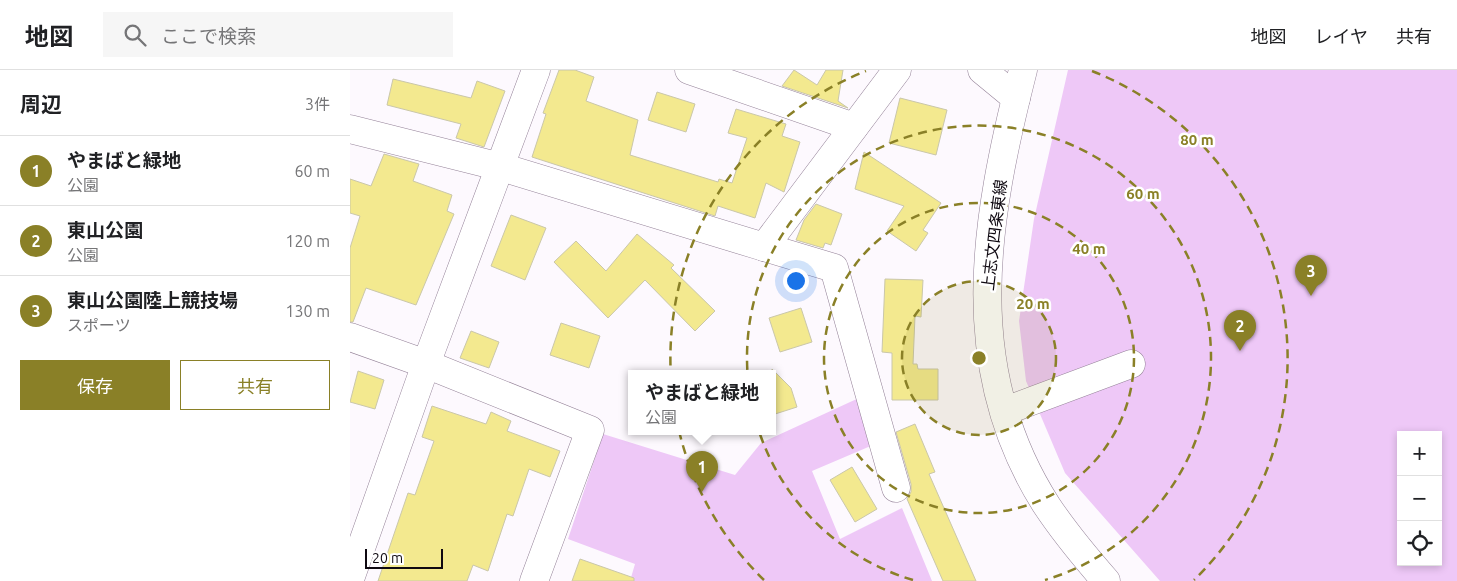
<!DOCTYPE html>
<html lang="ja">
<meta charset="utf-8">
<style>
body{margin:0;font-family:Ubuntu,"Noto Sans JP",sans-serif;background:#f6f6f6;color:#202124}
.controls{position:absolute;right:15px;bottom:15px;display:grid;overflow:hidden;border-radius:0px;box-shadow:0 2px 8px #0003}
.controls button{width:45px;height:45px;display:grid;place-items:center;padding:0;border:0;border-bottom:1px solid #e0e0e0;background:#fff;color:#202124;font:25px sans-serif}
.scale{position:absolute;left:15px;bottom:12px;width:78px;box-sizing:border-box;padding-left:5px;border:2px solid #0f0911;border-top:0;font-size:14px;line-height:18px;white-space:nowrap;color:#0f0911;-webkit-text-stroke:4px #fff;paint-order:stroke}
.you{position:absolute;left:445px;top:210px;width:18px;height:18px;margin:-12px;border:4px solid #fff;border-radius:50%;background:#1a73e8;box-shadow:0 0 0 8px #1a73e833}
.badge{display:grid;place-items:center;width:32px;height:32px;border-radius:50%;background:#8a8027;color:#fff;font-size:16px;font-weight:700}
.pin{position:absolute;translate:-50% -41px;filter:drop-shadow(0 1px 2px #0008)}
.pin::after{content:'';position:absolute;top:26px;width:18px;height:15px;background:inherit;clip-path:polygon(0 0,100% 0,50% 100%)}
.popup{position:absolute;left:278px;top:300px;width:148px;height:65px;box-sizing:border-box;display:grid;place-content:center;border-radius:0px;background:#fff;filter:drop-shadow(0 1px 4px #0005);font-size:16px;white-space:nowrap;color:#757577}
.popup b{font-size:19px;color:#202124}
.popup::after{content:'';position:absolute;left:50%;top:100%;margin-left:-10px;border:10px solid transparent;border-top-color:#fff}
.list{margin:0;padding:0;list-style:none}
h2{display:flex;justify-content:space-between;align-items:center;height:65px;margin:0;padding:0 20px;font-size:21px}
h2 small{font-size:16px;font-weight:400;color:#757577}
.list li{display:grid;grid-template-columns:32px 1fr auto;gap:15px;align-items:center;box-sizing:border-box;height:70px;padding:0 20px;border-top:1px solid #e0e0e0}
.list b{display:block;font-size:19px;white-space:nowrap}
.list p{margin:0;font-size:16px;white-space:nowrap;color:#757577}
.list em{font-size:16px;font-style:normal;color:#757577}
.actions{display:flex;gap:10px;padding:15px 20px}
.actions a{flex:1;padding:11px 0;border:1px solid #8a8027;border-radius:0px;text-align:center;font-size:18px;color:#8a8027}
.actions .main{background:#8a8027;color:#fff}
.icon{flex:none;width:28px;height:28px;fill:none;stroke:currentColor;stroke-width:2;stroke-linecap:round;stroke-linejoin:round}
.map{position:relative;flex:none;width:1107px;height:511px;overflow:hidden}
header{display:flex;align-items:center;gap:30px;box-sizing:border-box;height:70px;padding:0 25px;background:#fff;border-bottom:1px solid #e0e0e0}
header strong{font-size:24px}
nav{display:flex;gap:28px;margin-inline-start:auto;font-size:18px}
.search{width:350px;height:45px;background:#f6f6f6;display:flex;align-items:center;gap:12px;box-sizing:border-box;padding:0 18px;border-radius:0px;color:#757577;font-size:19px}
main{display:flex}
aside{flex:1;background:#fff}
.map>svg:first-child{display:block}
.green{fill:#eec8f7;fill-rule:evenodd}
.building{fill:#f3e98f;stroke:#cac7aa}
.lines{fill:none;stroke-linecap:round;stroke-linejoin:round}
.minor-casing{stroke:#948298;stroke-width:29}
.major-casing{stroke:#948298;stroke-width:29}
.minor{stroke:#fff;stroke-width:28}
.major{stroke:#fff;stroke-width:28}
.ring{fill:none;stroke:#8a8027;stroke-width:2.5;stroke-dasharray:9 6}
.labels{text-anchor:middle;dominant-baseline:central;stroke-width:5;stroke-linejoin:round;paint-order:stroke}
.street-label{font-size:16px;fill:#0f0911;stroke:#fff}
.centre{fill:#8a8027;stroke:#fff;stroke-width:2.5}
.ring-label{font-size:15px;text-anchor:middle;font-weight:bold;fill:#8a8027;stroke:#fff;stroke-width:5;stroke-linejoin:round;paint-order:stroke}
</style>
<header>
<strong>地図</strong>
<div class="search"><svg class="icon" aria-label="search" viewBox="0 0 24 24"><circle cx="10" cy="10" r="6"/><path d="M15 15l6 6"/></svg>ここで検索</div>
<nav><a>地図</a><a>レイヤ</a><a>共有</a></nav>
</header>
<main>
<aside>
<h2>周辺<small>3件</small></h2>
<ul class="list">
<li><span class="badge">1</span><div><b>やまばと緑地</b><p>公園</p></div><em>60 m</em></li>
<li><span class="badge">2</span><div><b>東山公園</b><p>公園</p></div><em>120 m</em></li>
<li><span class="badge">3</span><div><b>東山公園陸上競技場</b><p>スポーツ</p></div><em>130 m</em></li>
</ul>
<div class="actions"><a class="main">保存</a><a>共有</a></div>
</aside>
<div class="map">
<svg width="1107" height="511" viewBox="0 0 1107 511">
<rect width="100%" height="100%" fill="#fdf9fe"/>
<g class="green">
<path d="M 718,0 L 1107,0 L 1107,511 L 810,511 L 715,403 L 676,311 L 669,251 L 684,149 ZM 1051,365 L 1088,365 L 1088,492 L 1051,492 Z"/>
<path d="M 511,327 L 523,375 L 462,401 L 490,469 L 552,438 L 582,511 L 280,511 L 285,494 L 218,469 L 253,364 L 385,405 L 411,373 Z"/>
</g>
<g class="building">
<path d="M 209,0 L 225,0 L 244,7 L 236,31 L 288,50 L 280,85 L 368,112 L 369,109 L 382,113 L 397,68 L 378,63 L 386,39 L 436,54 L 432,66 L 450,72 L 434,122 L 416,113 L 405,148 L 368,136 L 365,146 L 182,87 L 196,44 L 193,43 Z"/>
<path d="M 444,0 L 467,15 L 476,0 L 493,0 L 488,31 L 498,38 L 432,16 Z"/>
<path d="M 43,9 L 121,28 L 127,11 L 155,21 L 134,77 L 106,68 L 111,54 L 37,35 Z"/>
<path d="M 307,22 L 345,34 L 336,62 L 298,50 Z"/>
<path d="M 550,28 L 597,40 L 586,85 L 539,73 Z"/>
<path d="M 514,82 L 591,133 L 573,160 L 578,163 L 566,181 L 537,161 L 554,136 L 505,119 Z"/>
<path d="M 34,84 L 69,94 L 63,111 L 102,125 L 97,141 L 104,144 L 66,235 L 16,218 L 3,252 L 0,252 L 0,178 L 10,146 L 0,143 L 0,109 L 21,116 Z"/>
<path d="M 466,134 L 492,144 L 481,175 L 475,173 L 473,178 L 446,170 L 454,150 Z"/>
<path d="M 161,145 L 196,158 L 175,210 L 141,196 Z"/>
<path d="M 287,164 L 324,195 L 321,198 L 365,241 L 345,261 L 295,210 L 258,248 L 204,192 L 226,171 L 256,201 Z"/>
<path d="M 535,209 L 573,210 L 571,247 L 565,246 L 563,294 L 567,294 L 568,299 L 588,299 L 588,330 L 542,330 L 542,283 L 532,282 Z"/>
<path d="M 451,238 L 462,272 L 430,282 L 419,248 Z"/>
<path d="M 211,253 L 250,266 L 239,298 L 200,285 Z"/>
<path d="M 121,261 L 149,272 L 139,298 L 110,288 Z"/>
<path d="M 422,299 L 441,318 L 447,337 L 422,345 Z"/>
<path d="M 8,301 L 34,310 L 25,339 L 0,332 Z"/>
<path d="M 82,336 L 136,354 L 141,342 L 161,351 L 157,361 L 210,381 L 200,407 L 179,399 L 163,446 L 157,444 L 138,501 L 123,495 L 117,511 L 28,511 L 58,423 L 65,425 L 84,371 L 72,367 Z"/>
<path d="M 565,354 L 585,402 L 579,404 L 626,511 L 593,511 L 557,429 L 561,422 L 561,414 L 546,362 Z"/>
<path d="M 502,397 L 527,439 L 505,452 L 480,410 Z"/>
<path d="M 230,489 L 284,508 L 284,511 L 222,511 Z"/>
</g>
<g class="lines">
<g class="minor-casing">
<g id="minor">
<path d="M 339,0 L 504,57"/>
<path d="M 632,0 L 666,28"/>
<path d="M 0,59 L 151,97 L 414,177 L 547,0"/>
<path d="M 414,177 L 484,198 L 546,418"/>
<path d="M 0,267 L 76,294 L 240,360 L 184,511"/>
<path d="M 655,341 L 781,294"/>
<path d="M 0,509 L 76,294 L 186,0"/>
</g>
</g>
<g class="major-casing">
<path id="major" d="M 673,0 C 635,149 608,298 697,436 C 715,463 735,487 756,511"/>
</g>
<use href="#minor" class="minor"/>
<use href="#major" class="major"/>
</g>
<circle cx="629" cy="288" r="77" fill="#8a8027" fill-opacity=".12"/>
<g class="ring">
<circle cx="629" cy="288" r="77"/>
<circle cx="629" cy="288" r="155"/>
<path d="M563 510A232 232 0 1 1 695 510"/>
<path d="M414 510A309 309 0 0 1 516 1M742 1A309 309 0 0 1 844 510"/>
</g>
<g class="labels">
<g class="street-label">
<text transform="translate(644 165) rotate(-83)">上志文四条東線</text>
</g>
</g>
<circle cx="629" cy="288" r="8" class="centre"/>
<g class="ring-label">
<text x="847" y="75">80 m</text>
<text x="793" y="129">60 m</text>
<text x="739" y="184">40 m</text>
<text x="683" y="239">20 m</text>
</g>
</svg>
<div class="controls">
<button>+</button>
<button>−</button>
<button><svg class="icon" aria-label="locate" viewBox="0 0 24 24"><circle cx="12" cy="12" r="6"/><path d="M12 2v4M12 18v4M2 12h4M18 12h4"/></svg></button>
</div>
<div class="scale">20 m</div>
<div class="you"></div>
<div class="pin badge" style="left:352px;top:422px">1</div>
<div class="popup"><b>やまばと緑地</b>公園</div>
<div class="pin badge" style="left:890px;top:281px">2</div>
<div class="pin badge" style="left:961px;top:226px">3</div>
</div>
</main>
